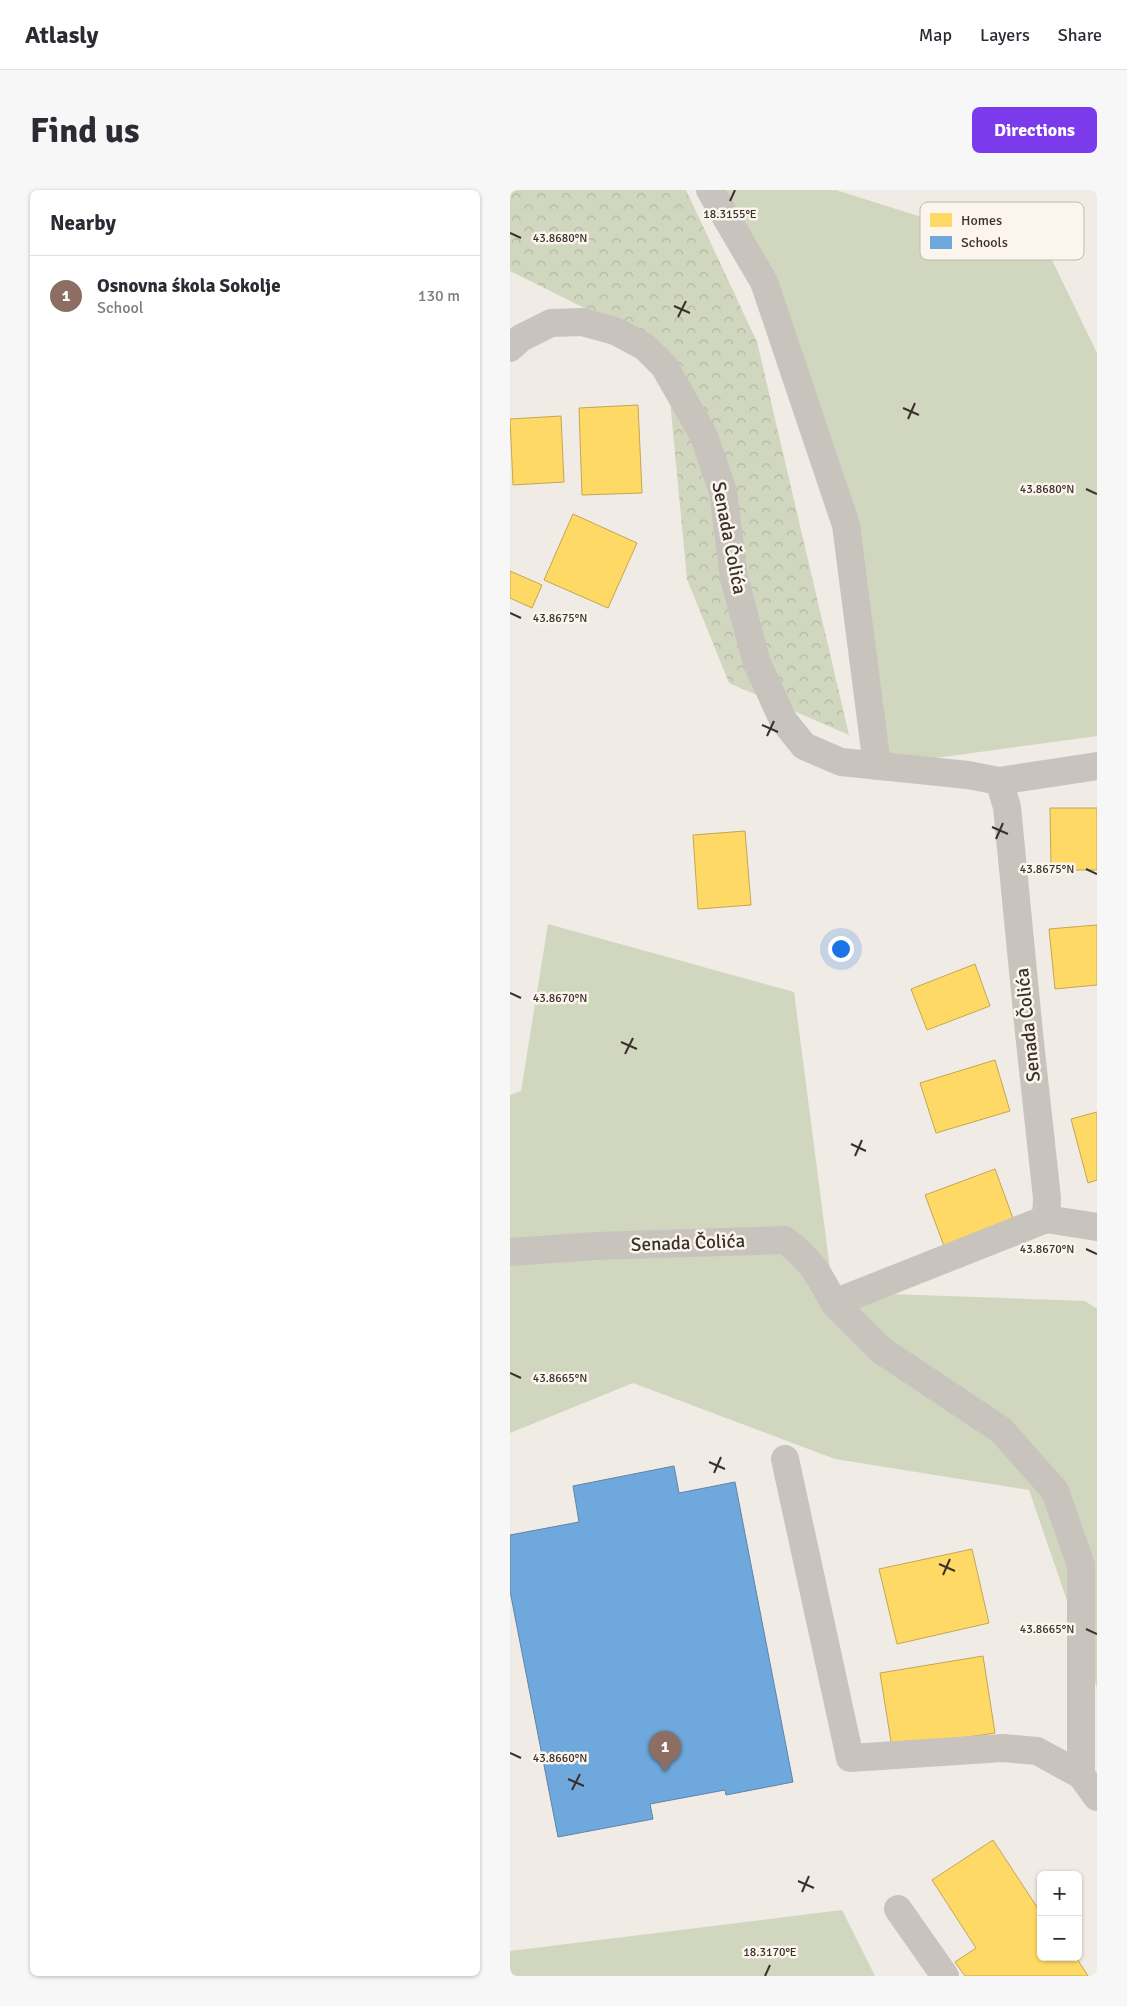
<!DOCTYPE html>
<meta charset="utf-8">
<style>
body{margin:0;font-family:Signika,sans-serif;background:#f7f7f7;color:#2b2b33}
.controls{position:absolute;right:15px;bottom:15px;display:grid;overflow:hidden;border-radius:8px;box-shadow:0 1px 4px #0004}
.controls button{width:45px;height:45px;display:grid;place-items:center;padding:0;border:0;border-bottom:1px solid #e1e1e2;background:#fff;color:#2b2b33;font:25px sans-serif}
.you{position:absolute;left:330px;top:758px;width:18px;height:18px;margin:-12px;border:4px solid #fff;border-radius:50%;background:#1a73e8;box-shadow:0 0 0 8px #1a73e833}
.badge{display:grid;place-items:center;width:32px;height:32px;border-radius:50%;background:#7c3aed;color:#fff;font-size:16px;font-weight:700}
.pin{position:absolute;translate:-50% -41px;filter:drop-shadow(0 1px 2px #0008)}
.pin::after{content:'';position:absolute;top:26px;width:18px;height:15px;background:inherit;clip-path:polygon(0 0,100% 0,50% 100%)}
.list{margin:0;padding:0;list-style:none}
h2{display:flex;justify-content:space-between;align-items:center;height:65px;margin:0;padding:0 20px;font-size:21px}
h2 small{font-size:16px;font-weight:400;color:#7c7c81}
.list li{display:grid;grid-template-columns:32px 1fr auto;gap:15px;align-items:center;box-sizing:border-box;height:80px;padding:0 20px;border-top:1px solid #e1e1e2}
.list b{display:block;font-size:19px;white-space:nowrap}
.list p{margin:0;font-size:16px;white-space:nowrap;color:#7c7c81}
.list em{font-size:16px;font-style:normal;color:#7c7c81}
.map{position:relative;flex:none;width:587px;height:1786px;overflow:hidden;border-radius:8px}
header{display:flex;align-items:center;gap:30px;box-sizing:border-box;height:70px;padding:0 25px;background:#fff;border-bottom:1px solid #e1e1e2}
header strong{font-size:24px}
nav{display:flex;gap:28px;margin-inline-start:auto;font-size:18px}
.intro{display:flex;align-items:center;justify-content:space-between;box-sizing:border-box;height:120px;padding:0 30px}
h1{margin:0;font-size:35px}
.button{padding:12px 22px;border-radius:8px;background:#7c3aed;color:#fff;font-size:18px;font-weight:700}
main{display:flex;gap:30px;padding:0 30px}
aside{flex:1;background:#fff;border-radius:8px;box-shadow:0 1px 4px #0004}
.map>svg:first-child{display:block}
.grass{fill:#d1d6bf}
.forest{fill:url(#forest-crowns)}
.homes{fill:#ffd966;stroke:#c4a654}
.schools{fill:#6fa8dc;stroke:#5f84a7}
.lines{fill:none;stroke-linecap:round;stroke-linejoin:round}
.minor{stroke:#c9c3be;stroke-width:28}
.ticks{fill:none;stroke:#3b302b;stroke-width:2}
.labels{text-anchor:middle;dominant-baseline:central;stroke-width:5;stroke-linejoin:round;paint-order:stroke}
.street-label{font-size:19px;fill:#3b302b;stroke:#fbf5ee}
.key{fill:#fbf5ee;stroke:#c1bab4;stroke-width:1}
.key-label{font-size:14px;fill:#3b302b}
.ticks-label{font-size:12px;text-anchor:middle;fill:#3b302b;stroke:#fbf5ee;stroke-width:5;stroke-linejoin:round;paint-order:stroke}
</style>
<header>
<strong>Atlasly</strong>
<nav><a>Map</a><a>Layers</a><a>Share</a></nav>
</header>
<div class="intro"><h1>Find us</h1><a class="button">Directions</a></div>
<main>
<aside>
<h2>Nearby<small></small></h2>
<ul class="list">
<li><span class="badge" style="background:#8d6e63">1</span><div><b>Osnovna śkola Sokolje</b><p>School</p></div><em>130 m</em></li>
</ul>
</aside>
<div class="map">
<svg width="587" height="1786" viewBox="0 0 587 1786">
<defs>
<pattern id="forest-crowns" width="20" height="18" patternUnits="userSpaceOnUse" patternTransform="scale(1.25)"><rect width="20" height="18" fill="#d1d6bf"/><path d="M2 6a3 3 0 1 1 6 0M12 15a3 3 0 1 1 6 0" fill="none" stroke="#b4b8a4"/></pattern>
</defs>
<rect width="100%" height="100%" fill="#f0ebe5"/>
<g class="grass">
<path d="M 203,0 L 326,0 L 541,68 L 587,163 L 587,546 L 367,576 L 335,335 Z"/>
<path d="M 38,734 L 284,802 L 323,1102 L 575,1111 L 587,1119 L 587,1498 L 519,1300 L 325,1269 L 123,1193 L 0,1243 L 0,905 L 11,901 Z"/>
<path d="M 332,1720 L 365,1786 L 0,1786 L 0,1761 Z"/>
</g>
<path class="forest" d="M 0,0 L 176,0 L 247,152 L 339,545 L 219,493 L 177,389 L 155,158 L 0,81 Z"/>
<g class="homes">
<path d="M 128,215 L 132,303 L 72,305 L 69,218 Z"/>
<path d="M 51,226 L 54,292 L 3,295 L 0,229 Z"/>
<path d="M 63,324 L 127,353 L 98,418 L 34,390 Z"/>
<path d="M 0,381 L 32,395 L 22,418 L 0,408 Z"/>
<path d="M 540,618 L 587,618 L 587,680 L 541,680 Z"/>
<path d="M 235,641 L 241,715 L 188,719 L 183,645 Z"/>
<path d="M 587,735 L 587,795 L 545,799 L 539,739 Z"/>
<path d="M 465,774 L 480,816 L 417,840 L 401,799 Z"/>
<path d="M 485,870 L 500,921 L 426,943 L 410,893 Z"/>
<path d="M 587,922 L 587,990 L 578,993 L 561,929 Z"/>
<path d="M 485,979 L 504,1031 L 434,1056 L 415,1005 Z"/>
<path d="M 462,1359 L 479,1433 L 387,1454 L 369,1379 Z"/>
<path d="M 473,1466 L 485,1543 L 382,1558 L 370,1483 Z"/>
<path d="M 483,1650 L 527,1717 L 531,1715 L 531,1767 L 566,1767 L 578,1786 L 455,1786 L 445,1772 L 466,1758 L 422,1690 Z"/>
</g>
<path class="schools" d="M 164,1276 L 169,1303 L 225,1292 L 283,1592 L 216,1605 L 215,1600 L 140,1614 L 143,1629 L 48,1647 L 0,1401 L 0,1345 L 69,1332 L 63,1296 Z"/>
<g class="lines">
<g class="minor">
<path d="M 200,0 L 254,92 L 336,335 L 367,576"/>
<path d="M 0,158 L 11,148 L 41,133 L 72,132 L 105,141 L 135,157 L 154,176 L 193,244 L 213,301 L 224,388 L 247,473 L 273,530 L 294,556 L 331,572 L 458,585 L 489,591 L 587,576"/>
<path d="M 489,591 L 497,617 L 519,843 L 537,1008 L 536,1029"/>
<path d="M 536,1029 L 324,1113 L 371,1160 L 491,1240 L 545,1301 L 571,1375 L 571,1585 L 587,1607"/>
<path d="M 536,1029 L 587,1037"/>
<path d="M 0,1062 L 85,1056 L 275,1050 C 302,1071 308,1083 324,1113"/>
<path d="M 275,1269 L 340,1568 L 493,1558 L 527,1561 L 571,1585"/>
<path d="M 388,1719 L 435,1786"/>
</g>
</g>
<path class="ticks" d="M 220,11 L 225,0M 0,43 L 11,48M 164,116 L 180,123M 168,127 L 176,111M 393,218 L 409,225M 398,229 L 405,213M 576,299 L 587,304M 0,423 L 11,428M 252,535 L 268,542M 257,546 L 264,531M 482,637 L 498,644M 486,649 L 493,633M 576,679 L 587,684M 0,803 L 11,808M 111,852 L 127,859M 115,864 L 123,848M 341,954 L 356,961M 345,966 L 352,950M 576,1059 L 587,1064M 0,1183 L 11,1188M 199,1272 L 215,1279M 204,1283 L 211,1267M 429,1374 L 445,1381M 433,1385 L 440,1369M 576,1439 L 587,1444M 0,1563 L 11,1568M 58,1589 L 74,1596M 62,1600 L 70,1584M 288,1691 L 304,1698M 292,1702 L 299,1686M 255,1786 L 260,1775"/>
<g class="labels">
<g class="street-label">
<text transform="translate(219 348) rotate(79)">Senada Čolića</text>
<text transform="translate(518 835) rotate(-96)">Senada Čolića</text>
<text transform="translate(178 1053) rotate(-2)">Senada Čolića</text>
</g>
</g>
<rect x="410" y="12" width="164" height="58" rx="8" class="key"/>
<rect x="420" y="23" width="22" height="14" fill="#ffd966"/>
<rect x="420" y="46" width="22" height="13" fill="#6fa8dc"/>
<g class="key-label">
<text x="451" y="35">Homes</text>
<text x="451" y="57">Schools</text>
</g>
<g class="ticks-label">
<text x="220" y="28">18.3155°E</text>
<text x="50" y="52">43.8680°N</text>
<text x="537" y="303">43.8680°N</text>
<text x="50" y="432">43.8675°N</text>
<text x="537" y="683">43.8675°N</text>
<text x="50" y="812">43.8670°N</text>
<text x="537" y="1063">43.8670°N</text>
<text x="50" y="1192">43.8665°N</text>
<text x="537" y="1443">43.8665°N</text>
<text x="50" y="1572">43.8660°N</text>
<text x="260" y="1766">18.3170°E</text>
</g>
</svg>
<div class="controls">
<button>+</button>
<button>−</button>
</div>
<div class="you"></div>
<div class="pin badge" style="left:155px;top:1582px;background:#8d6e63">1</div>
</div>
</main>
